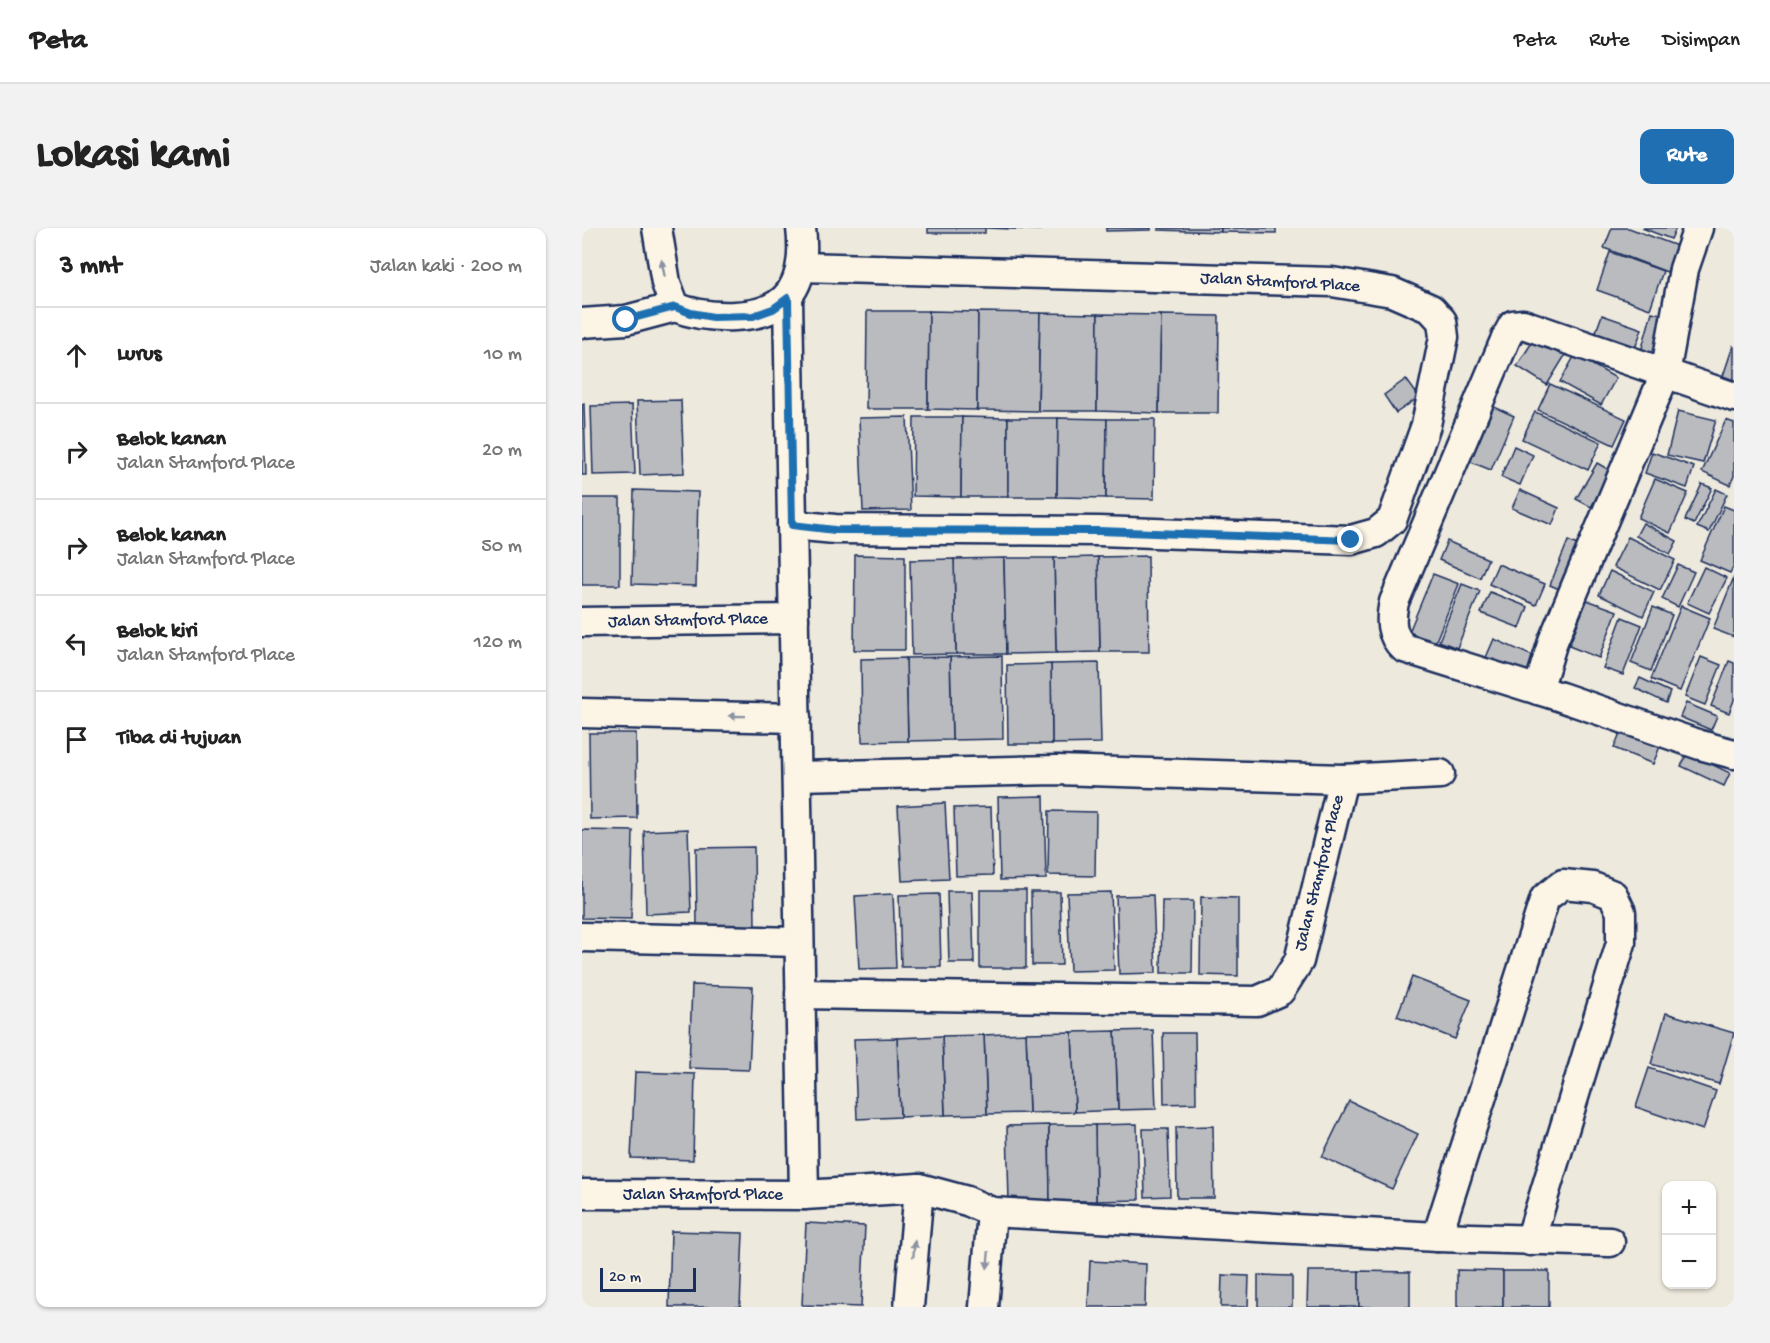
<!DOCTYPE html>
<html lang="id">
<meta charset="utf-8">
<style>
body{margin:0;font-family:"Gochi Hand",sans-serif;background:#f2f2f2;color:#222}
.controls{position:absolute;right:18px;bottom:18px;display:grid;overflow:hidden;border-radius:12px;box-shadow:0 2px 4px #0004}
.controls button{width:54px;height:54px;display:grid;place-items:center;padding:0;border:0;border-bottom:2px solid #e0e0e0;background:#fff;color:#222;font:30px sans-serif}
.scale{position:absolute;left:18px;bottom:15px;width:96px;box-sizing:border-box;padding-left:6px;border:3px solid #1b2f5e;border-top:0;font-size:16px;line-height:21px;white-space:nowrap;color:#1b2f5e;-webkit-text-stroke:4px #fcf5e5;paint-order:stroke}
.stop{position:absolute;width:18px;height:18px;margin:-14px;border:4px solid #1f6fb2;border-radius:50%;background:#fff}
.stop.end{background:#1f6fb2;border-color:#fff;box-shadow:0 2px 6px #0008}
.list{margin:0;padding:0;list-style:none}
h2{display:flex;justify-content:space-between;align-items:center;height:78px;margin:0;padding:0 24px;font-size:26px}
h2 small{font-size:20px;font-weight:400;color:#767676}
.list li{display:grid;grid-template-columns:39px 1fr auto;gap:18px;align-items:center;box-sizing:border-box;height:96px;padding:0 24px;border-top:2px solid #e0e0e0}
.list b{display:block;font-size:22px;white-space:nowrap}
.list p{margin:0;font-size:20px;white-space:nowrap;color:#767676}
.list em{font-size:20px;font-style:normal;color:#767676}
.icon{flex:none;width:33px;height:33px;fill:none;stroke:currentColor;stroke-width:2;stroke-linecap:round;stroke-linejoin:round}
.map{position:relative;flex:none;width:1152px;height:1079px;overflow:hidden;border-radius:12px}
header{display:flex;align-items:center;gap:36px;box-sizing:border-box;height:84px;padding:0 30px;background:#fff;border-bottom:2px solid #e0e0e0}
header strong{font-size:28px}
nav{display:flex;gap:33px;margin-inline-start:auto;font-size:21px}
.intro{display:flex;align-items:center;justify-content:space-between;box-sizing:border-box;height:144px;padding:0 36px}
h1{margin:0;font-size:42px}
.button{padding:15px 27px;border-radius:12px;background:#1f6fb2;color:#fff;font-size:21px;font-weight:700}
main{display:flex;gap:36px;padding:0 36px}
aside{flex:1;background:#fff;border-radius:12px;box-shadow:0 2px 4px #0004}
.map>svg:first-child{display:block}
.building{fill:#babbbe;stroke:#1b2f5e;stroke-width:1.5}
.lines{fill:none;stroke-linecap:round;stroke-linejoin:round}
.minor-casing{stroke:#1b2f5e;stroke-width:33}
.minor{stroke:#fcf5e5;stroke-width:28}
.oneway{fill:#8c92a2}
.route{stroke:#1f6fb2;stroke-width:8}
.labels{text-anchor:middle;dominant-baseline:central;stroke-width:4.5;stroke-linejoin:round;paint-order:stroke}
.street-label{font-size:18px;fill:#1b2f5e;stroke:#fcf5e5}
</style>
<header>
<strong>Peta</strong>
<nav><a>Peta</a><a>Rute</a><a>Disimpan</a></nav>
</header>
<div class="intro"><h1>Lokasi kami</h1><a class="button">Rute</a></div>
<main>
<aside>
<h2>3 mnt<small>Jalan kaki · 200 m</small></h2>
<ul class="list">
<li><svg class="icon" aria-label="ahead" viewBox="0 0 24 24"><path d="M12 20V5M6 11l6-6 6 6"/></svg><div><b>Lurus</b></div><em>10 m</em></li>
<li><svg class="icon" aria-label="right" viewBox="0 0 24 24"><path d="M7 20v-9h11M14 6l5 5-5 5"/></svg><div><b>Belok kanan</b><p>Jalan Stamford Place</p></div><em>20 m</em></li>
<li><svg class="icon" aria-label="right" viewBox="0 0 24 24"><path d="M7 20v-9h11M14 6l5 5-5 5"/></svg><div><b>Belok kanan</b><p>Jalan Stamford Place</p></div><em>50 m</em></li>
<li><svg class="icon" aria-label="left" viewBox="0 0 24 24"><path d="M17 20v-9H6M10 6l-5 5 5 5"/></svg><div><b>Belok kiri</b><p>Jalan Stamford Place</p></div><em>120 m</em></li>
<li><svg class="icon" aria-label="arrive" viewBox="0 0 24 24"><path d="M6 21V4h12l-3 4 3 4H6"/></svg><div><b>Tiba di tujuan</b></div></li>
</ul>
</aside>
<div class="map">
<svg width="1152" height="1079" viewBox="0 0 1152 1079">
<rect width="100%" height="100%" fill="#eee9dd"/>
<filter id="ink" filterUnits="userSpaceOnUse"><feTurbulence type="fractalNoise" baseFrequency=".0167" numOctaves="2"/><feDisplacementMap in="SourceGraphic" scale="12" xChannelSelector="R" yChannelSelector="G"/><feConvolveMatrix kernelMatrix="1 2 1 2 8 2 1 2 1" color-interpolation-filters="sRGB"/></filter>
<g filter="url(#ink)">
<g class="building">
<rect x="346" y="0" width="57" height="5"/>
<path d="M 404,0 L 458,0 L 458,2 Z"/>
<path d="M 524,0 L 569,0 L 569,2 L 524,3 Z"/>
<path d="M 576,0 L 639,0 L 639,4 L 576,2 Z"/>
<path d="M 639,0 L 694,0 L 694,5 L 639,4 Z"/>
<path d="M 1030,0 L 1047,0 L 1095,18 L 1085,44 L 1022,20 Z"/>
<path d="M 1060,0 L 1094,0 L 1089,11 Z"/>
<path d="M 1028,24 L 1081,43 L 1068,81 L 1015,62 Z"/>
<path d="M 285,83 L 347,83 L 346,181 L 284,181 Z"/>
<path d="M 347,83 L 396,84 L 395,182 L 346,181 Z"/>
<path d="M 396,84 L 458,85 L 456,183 L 395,182 Z"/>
<path d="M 1070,84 L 1087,88 L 1074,132 L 1058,127 Z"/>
<path d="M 458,85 L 516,86 L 515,183 L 456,183 Z"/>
<path d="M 516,86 L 579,87 L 577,185 L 515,183 Z"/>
<path d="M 579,87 L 637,88 L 636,185 L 577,185 Z"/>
<path d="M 1020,87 L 1060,101 L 1052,123 L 1012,109 Z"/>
<path d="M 954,108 L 984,126 L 965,157 L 935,138 Z"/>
<path d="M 1151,118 L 1152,119 L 1152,152 L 1141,148 Z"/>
<path d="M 993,127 L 1034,150 L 1019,177 L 978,154 Z"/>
<path d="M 824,151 L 837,169 L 814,185 L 802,167 Z"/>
<path d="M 968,156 L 1044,191 L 1032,217 L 956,182 Z"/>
<path d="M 99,172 L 102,245 L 58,247 L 55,173 Z"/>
<path d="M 0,176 L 2,176 L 4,247 L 0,247 Z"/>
<path d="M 50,177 L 53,246 L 11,247 L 9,178 Z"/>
<path d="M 908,177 L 932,188 L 909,242 L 884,232 Z"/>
<path d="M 1096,183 L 1134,192 L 1121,235 L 1085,227 Z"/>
<path d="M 953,184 L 1019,214 L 1006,242 L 940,211 Z"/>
<path d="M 325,189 L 329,282 L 281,283 L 277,190 Z"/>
<path d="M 332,189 L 380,189 L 379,269 L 331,268 Z"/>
<path d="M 380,189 L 426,190 L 426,269 L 379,269 Z"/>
<path d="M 426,190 L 476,190 L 475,269 L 426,269 Z"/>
<path d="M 476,190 L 525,191 L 524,270 L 475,269 Z"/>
<path d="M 525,191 L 573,191 L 572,271 L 524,270 Z"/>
<path d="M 1144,192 L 1152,195 L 1152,248 L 1148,257 L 1120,244 Z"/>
<path d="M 932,218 L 951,227 L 938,257 L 919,249 Z"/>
<path d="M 1070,224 L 1112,239 L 1105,260 L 1063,245 Z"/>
<path d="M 1015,235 L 1029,243 L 1009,279 L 994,271 Z"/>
<path d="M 1073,251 L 1106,265 L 1088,305 L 1056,290 Z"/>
<path d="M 1120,256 L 1130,260 L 1112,296 L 1103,292 Z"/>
<path d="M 1134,261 L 1145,266 L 1127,304 L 1115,299 Z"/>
<path d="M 52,262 L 116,264 L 114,358 L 50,356 Z"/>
<path d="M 938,262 L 977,280 L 970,297 L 930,280 Z"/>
<rect x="0" y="270" width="38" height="87"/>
<path d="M 1142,278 L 1152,282 L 1152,337 L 1148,345 L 1118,332 Z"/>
<path d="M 1061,295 L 1095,313 L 1088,326 L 1054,308 Z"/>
<path d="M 1046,309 L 1093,332 L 1078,362 L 1031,339 Z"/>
<path d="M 865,313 L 906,331 L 898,350 L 857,332 Z"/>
<path d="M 986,313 L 1002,320 L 984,364 L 968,357 Z"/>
<path d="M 273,327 L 323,328 L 323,422 L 272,422 Z"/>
<path d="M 566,328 L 567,424 L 518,424 L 516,329 Z"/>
<path d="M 516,329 L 518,424 L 474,425 L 472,330 Z"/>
<path d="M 422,330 L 424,426 L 374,426 L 372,331 Z"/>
<path d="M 422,330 L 472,330 L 474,425 L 424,426 Z"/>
<path d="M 372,331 L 374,426 L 330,427 L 328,332 Z"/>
<path d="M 916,336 L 963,356 L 954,377 L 907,356 Z"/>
<path d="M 1096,337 L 1112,344 L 1096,379 L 1080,371 Z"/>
<path d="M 1122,339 L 1145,350 L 1127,385 L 1105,375 Z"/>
<path d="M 1028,343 L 1072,364 L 1061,388 L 1017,367 Z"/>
<path d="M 851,346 L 877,356 L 853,415 L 827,404 Z"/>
<path d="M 1152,349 L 1152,409 L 1131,401 Z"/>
<path d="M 880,356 L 898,363 L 875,420 L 857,413 Z"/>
<path d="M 908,364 L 946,379 L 938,400 L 899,385 Z"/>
<path d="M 1005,372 L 1035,383 L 1017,430 L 987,418 Z"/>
<path d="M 1099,378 L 1128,390 L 1098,463 L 1069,451 Z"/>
<path d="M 1071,379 L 1090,387 L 1069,443 L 1049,435 Z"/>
<path d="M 1040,389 L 1060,397 L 1041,447 L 1021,440 Z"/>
<path d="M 912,411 L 955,430 L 945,453 L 902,434 Z"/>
<path d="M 420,428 L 421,511 L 370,512 L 368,429 Z"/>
<path d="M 368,429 L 370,512 L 326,513 L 324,430 Z"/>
<path d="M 1119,429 L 1139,437 L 1123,477 L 1103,469 Z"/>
<path d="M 324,430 L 326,513 L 280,514 L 279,431 Z"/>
<path d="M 1147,433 L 1152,435 L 1152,472 L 1147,485 L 1129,478 Z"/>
<path d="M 517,435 L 519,515 L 470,516 L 469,436 Z"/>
<path d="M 469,436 L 470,516 L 426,516 L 425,437 Z"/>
<path d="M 1058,450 L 1088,464 L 1084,475 L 1053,460 Z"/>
<path d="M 1104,475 L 1135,488 L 1129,502 L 1098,489 Z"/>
<path d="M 1040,500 L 1079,516 L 1071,536 L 1032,520 Z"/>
<path d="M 7,505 L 54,505 L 55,590 L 8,591 Z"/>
<path d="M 1106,525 L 1148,545 L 1142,558 L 1099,538 Z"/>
<path d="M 462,568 L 464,651 L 418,652 L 416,569 Z"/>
<path d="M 363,575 L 367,651 L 320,653 L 316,578 Z"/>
<path d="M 409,579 L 411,647 L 374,648 L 372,580 Z"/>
<path d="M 467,583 L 514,584 L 513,648 L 466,647 Z"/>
<path d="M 106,601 L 109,684 L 64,686 L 62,603 Z"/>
<path d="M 0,602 L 51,603 L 49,691 L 0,690 Z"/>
<path d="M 172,619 L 173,699 L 115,699 L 114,620 Z"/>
<rect x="398" y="662" width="46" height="78"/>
<path d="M 365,663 L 390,663 L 392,735 L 367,735 Z"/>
<path d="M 449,664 L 478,664 L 480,737 L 450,737 Z"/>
<path d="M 529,664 L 532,742 L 488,743 L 485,665 Z"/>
<path d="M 311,666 L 314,740 L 277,741 L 273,668 Z"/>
<path d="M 357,666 L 359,739 L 319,739 L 317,667 Z"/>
<path d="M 571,667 L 574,745 L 537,746 L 534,668 Z"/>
<path d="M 619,669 L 656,670 L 656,748 L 618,747 Z"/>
<path d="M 580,673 L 611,673 L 610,745 L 579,745 Z"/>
<path d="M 830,749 L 889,772 L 873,811 L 815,788 Z"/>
<path d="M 110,757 L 171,759 L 167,842 L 107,840 Z"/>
<path d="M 1084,785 L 1152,805 L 1137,856 L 1069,836 Z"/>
<path d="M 571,802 L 574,881 L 536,882 L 533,803 Z"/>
<path d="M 533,803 L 536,882 L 493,884 L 490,804 Z"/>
<path d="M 490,804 L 493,884 L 447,885 L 444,805 Z"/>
<path d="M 444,805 L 447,885 L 405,886 L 402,807 Z"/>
<path d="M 581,805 L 613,805 L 614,875 L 582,876 Z"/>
<path d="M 402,807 L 405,886 L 363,887 L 360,808 Z"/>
<path d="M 360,808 L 363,887 L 318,889 L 315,810 Z"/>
<path d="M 315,810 L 318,889 L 275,891 L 272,811 Z"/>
<path d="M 1067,840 L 1134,863 L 1121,902 L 1054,879 Z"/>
<path d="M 53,844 L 113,846 L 111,932 L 49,930 Z"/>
<path d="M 767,873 L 836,906 L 810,961 L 740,929 Z"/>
<path d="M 555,896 L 557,972 L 514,973 L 513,897 Z"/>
<path d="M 467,897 L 468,973 L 427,974 L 425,898 Z"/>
<path d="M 467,897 L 513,897 L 514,973 L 468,973 Z"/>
<path d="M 631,898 L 632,970 L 595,970 L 594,899 Z"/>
<path d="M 561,901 L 586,901 L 588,968 L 563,969 Z"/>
<path d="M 224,995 L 283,998 L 279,1079 L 220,1077 Z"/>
<path d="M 89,1003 L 161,1005 L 158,1079 L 87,1079 Z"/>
<path d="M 508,1033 L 564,1036 L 563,1079 L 506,1079 Z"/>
<path d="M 875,1042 L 921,1043 L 921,1079 L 875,1079 Z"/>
<path d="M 726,1043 L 777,1043 L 777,1079 L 725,1079 Z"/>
<path d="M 777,1043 L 828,1044 L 828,1079 L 777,1079 Z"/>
<rect x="921" y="1043" width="46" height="36"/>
<path d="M 640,1047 L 667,1048 L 666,1079 L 639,1079 Z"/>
<path d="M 676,1047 L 710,1048 L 710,1079 L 676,1079 Z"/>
</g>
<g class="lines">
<g class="minor-casing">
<g id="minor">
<path d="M 75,0 L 84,55 L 93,79 C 113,87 131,89 153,88 C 209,86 225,53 219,0"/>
<path d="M 206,70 L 222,967"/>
<path d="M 0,95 L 44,92 L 93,79"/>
<path d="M 1152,169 L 941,96 L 931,97 L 924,110 L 812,374 C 808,392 808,407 822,420 L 979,469 L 1118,517 L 1152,526"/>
<path d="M 210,297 L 253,301 L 517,303 L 769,312 L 794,305 L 810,292 L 844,197 L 862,109 L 860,93 L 849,81 L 810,64 L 750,54 L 219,39"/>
<path d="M 0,394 L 212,391"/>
<path d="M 956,462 L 971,413 L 1083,146 L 1102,41 L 1116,0"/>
<path d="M 0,485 L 214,490"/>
<path d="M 215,548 L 475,542 L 761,551 L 717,733 L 698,763 L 675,773 L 218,766"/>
<path d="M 761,551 L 858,546"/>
<path d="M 0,709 L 217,714"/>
<path d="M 0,966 L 222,967 L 337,960 L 385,973 L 410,984 L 855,1009 L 1028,1014"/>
<path d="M 855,1009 L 963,670 L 981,656 L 1011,659 L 1031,667 L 1039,684 L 1039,715 L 948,1013"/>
<path d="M 327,1079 L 337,960"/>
<path d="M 402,1079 L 410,984"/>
</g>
</g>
<use href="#minor" class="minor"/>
</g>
<defs><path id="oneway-solid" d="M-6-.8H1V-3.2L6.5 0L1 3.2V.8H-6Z" transform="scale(1.5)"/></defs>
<g class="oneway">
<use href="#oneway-solid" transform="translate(81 40) rotate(-101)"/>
<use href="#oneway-solid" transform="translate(155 488) rotate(-179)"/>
<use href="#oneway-solid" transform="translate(332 1021) rotate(-85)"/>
<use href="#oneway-solid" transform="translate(406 1032) rotate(95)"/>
</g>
</g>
<g class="lines" filter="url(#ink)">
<path class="route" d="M 44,92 L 93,79 L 109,85 L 131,89 L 171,88 L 191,81 L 206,70 L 210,297 L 253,302 L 517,303 L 769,312"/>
</g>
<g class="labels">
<g class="street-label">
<text transform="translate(698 55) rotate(3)">Jalan Stamford Place</text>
<text transform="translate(106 393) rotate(-1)">Jalan Stamford Place</text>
<text transform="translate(738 645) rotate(-76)">Jalan Stamford Place</text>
<text x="121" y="967">Jalan Stamford Place</text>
</g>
</g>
</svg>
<div class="controls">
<button>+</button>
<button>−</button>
</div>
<div class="scale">20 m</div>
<div class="stop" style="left:44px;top:92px"></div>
<div class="stop end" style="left:769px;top:312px"></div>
</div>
</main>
